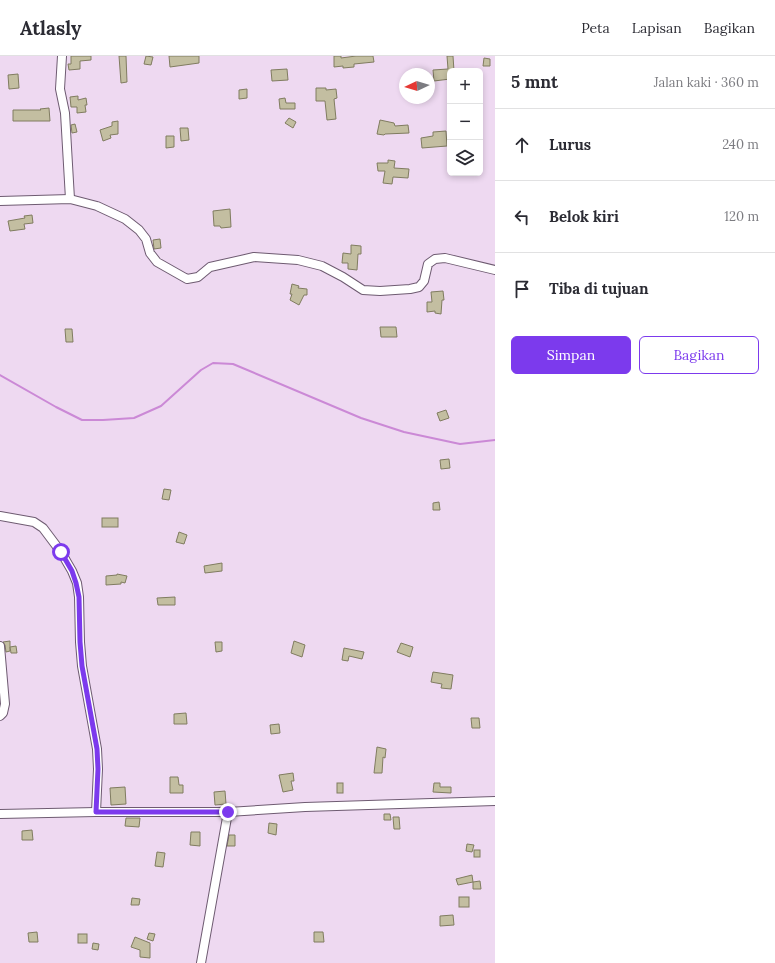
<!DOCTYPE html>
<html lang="id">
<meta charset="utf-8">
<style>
body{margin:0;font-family:Lora,serif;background:#f7f7f7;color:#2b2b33}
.controls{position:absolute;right:12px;top:12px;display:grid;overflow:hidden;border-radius:6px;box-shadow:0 2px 6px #0003}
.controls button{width:36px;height:36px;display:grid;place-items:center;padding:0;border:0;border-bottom:1px solid #e1e1e2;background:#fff;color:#2b2b33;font:20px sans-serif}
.compass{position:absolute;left:399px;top:12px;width:36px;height:36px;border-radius:50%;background:#fff;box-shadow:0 2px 6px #0003;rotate:266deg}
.stop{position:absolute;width:12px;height:12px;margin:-9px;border:3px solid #7c3aed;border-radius:50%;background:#fff}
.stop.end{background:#7c3aed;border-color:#fff;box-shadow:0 1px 4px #0008}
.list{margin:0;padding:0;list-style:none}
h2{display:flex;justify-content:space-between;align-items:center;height:52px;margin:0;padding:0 16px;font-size:17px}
h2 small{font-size:13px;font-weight:400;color:#7c7c81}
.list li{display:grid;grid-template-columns:26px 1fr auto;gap:12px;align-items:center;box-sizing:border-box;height:72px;padding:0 16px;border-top:1px solid #e1e1e2}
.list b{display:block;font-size:15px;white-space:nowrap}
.list em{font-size:13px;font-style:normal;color:#7c7c81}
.actions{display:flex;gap:8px;padding:12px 16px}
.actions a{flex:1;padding:9px 0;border:1px solid #7c3aed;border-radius:6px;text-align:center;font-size:14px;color:#7c3aed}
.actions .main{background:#7c3aed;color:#fff}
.icon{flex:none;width:22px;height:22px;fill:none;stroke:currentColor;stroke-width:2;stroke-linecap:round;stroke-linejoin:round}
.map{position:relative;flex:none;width:495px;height:907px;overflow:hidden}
header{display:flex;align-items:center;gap:24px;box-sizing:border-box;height:56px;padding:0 20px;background:#fff;border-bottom:1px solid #e1e1e2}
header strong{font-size:19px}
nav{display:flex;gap:22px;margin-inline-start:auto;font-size:14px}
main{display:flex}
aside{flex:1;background:#fff}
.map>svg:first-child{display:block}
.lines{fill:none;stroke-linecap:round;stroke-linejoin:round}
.stream{stroke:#cb89d6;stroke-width:2}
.building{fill:#c3bea1;stroke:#807c60}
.minor-casing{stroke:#6e5b71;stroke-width:10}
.minor{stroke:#fff;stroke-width:8}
.route{stroke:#7c3aed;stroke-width:5}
</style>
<header>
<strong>Atlasly</strong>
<nav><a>Peta</a><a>Lapisan</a><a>Bagikan</a></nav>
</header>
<main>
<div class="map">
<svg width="495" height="907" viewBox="0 0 495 907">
<rect width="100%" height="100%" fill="#eed9f1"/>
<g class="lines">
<path class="stream" d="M 0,319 L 56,351 L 82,364 L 103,364 L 134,362 L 161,350 L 201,314 L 213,307 L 233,308 L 361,362 L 404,376 L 460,388 L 495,384"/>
</g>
<g class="building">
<path d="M 71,0 L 91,0 L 91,4 L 80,5 L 80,13 L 69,14 L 68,8 L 71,8 Z"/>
<path d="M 119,0 L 126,0 L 127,26 L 121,27 Z"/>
<path d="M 146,0 L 153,1 L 151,9 L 144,8 Z"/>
<path d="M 169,0 L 199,0 L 199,7 L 170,11 Z"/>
<path d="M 334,0 L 341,0 L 341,2 L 356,0 L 373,0 L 374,6 L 354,8 L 354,11 L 343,12 L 343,10 L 334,11 Z"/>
<path d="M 447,0 L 453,0 L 454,15 L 450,15 L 450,23 L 434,25 L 433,14 L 448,13 Z"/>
<path d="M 484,2 L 490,3 L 490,10 L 483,10 Z"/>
<path d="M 287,13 L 288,24 L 272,25 L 271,14 Z"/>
<path d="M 18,18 L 19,32 L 9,33 L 8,19 Z"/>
<path d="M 316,32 L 326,32 L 326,34 L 336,33 L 337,42 L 334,43 L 336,63 L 327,64 L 325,45 L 316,45 Z"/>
<path d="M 247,33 L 247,42 L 239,43 L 239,34 Z"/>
<path d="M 78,40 L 78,44 L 86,42 L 87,49 L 85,49 L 86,56 L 77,57 L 77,51 L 71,51 L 70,41 Z"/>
<path d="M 285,42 L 286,47 L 295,47 L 295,53 L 280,53 L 279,43 Z"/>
<path d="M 49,52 L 50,65 L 13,65 L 13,54 L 41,54 L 40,53 Z"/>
<path d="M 289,62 L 296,66 L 293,72 L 285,67 Z"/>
<path d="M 380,64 L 394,67 L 395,70 L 408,69 L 409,77 L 385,78 L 384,79 L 377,78 Z"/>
<path d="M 118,65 L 118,78 L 110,79 L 111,82 L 103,85 L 100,74 L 112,70 L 112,66 Z"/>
<path d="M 75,68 L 77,76 L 72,77 L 71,69 Z"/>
<path d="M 180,72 L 188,72 L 189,84 L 181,85 Z"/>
<path d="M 446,75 L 447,90 L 422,92 L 421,82 L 433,80 L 433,76 Z"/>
<path d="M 166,80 L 174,80 L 174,91 L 166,92 Z"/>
<path d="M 388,104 L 395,105 L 394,112 L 409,113 L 408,122 L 393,121 L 392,128 L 383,127 L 385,115 L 378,115 L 377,107 L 388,107 Z"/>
<path d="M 230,153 L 231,171 L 221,172 L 220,170 L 214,170 L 213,155 Z"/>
<path d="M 32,159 L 33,167 L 24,168 L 25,173 L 10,175 L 8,165 L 25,162 L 24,160 Z"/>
<path d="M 160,183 L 161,192 L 154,193 L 153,184 Z"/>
<path d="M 351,189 L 361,190 L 361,198 L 358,198 L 357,214 L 348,213 L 348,207 L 342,207 L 343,197 L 351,198 Z"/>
<path d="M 292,228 L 299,230 L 298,232 L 307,233 L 307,239 L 304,239 L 299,249 L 290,244 L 292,238 L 290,238 Z"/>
<path d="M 443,235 L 444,244 L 442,244 L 441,258 L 435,257 L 435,255 L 427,256 L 427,246 L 432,246 L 431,236 Z"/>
<path d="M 380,271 L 396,271 L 397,281 L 381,281 Z"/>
<path d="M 65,273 L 72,273 L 73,286 L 66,286 Z"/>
<path d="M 446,354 L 449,362 L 440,365 L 437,357 Z"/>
<path d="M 449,403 L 450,412 L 441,413 L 440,404 Z"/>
<path d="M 164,433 L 171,434 L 169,444 L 162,443 Z"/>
<path d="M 439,446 L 440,454 L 433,454 L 433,447 Z"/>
<rect x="102" y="462" width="16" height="9"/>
<path d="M 179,476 L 187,479 L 184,488 L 176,486 Z"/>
<path d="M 222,507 L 222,515 L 205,517 L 204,510 Z"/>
<path d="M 117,518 L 127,520 L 125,527 L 121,526 L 121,528 L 106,529 L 106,520 L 117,519 Z"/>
<path d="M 175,541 L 175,549 L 158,549 L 157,542 Z"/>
<path d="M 10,585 L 10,595 L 6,596 L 5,589 L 3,586 Z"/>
<path d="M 294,585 L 305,589 L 302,601 L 291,597 Z"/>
<path d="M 215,586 L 222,586 L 222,595 L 216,596 Z"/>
<path d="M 401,587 L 413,591 L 410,601 L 397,596 Z"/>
<path d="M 16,590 L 17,597 L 11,597 L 10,591 Z"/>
<path d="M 344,592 L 364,596 L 362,603 L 349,600 L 348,605 L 342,604 Z"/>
<path d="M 433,616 L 453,619 L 451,633 L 441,632 L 442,628 L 431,626 Z"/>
<path d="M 186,657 L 187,668 L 174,668 L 174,658 Z"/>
<path d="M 471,662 L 479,662 L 480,672 L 472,672 Z"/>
<path d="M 279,668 L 280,677 L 271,678 L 270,669 Z"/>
<path d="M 377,691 L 386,693 L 385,702 L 383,701 L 382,717 L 374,717 Z"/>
<path d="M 293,717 L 294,725 L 291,725 L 293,734 L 283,736 L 279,719 Z"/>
<path d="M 170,721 L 178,721 L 179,729 L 183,729 L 183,737 L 170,737 Z"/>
<rect x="337" y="727" width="6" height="10"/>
<path d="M 434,727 L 440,727 L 440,731 L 451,731 L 451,737 L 433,736 Z"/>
<path d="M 125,731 L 126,748 L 111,749 L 110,732 Z"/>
<path d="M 225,735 L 226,748 L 215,749 L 214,736 Z"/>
<path d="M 384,758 L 390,758 L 391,764 L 384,764 Z"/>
<path d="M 393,761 L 399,761 L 400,773 L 394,773 Z"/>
<path d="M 126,762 L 140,762 L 139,771 L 125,770 Z"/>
<path d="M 269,767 L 277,768 L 276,779 L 268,777 Z"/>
<path d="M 32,774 L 33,784 L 22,784 L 22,775 Z"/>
<path d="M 191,776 L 200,776 L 200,790 L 190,789 Z"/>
<path d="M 229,779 L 235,779 L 235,790 L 227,790 Z"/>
<path d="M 467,788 L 474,789 L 472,796 L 466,795 Z"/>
<rect x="474" y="794" width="6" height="7"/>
<path d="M 157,796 L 165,797 L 163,811 L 155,810 Z"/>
<path d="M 472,819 L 473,826 L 458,829 L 456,823 Z"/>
<path d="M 480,825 L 481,833 L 473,833 L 473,826 Z"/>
<rect x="459" y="841" width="10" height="10"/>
<path d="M 132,842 L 140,843 L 139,849 L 131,849 Z"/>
<path d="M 453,859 L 454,869 L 440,870 L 440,860 Z"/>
<path d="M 37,876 L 38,886 L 29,886 L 28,877 Z"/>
<path d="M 314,876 L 323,876 L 324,886 L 314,886 Z"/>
<path d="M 149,877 L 155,878 L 153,885 L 147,883 Z"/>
<rect x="78" y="878" width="9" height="9"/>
<path d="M 135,881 L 150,887 L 150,902 L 140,901 L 140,894 L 131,891 Z"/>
<path d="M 93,887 L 99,888 L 98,894 L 92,893 Z"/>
</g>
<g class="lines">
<g class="minor-casing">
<g id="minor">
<path d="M 62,0 L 60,33 L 65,57 L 70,143"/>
<path d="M 0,145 L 70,143 L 97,150 L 125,163 L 139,174 L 146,183 L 150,197 L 157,206 L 187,223 L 198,221 L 210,211 L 254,201 L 298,204 L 322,210 L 343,221 L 363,234 L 380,235 L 410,233 L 419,231 L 424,225 L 428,208 L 435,203 L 445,202 L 495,214"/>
<path d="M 0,460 L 34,466 L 43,472 L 61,496 L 72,515 L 77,527 L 79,541 L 80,586 L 82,610 L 97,693 L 98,713 L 96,756"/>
<path d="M 0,590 L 5,648 L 3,657 L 0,660"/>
<path d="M 0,758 L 96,756 L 228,756 L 305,751 L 495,745"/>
<path d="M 201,907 L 228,756"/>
</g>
</g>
<use href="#minor" class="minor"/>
</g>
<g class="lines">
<path class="route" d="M 61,496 L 72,515 L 76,527 L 79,541 L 80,586 L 82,610 L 97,693 L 98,713 L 96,756 L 228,756"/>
</g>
</svg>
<div class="controls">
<button>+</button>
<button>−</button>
<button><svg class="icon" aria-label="layers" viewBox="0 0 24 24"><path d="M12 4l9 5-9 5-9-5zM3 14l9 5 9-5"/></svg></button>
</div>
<svg class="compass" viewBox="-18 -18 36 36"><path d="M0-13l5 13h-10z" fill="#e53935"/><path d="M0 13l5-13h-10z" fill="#7c7c81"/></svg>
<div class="stop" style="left:61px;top:496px"></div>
<div class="stop end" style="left:228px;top:756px"></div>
</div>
<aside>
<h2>5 mnt<small>Jalan kaki · 360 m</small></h2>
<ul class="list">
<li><svg class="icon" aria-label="ahead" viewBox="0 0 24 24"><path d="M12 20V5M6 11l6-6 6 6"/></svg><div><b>Lurus</b></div><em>240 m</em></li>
<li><svg class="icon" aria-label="left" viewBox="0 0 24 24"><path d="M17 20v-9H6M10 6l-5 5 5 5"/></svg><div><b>Belok kiri</b></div><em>120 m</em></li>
<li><svg class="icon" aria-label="arrive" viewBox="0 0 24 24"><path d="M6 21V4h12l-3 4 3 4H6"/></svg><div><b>Tiba di tujuan</b></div></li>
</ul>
<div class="actions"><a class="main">Simpan</a><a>Bagikan</a></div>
</aside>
</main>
